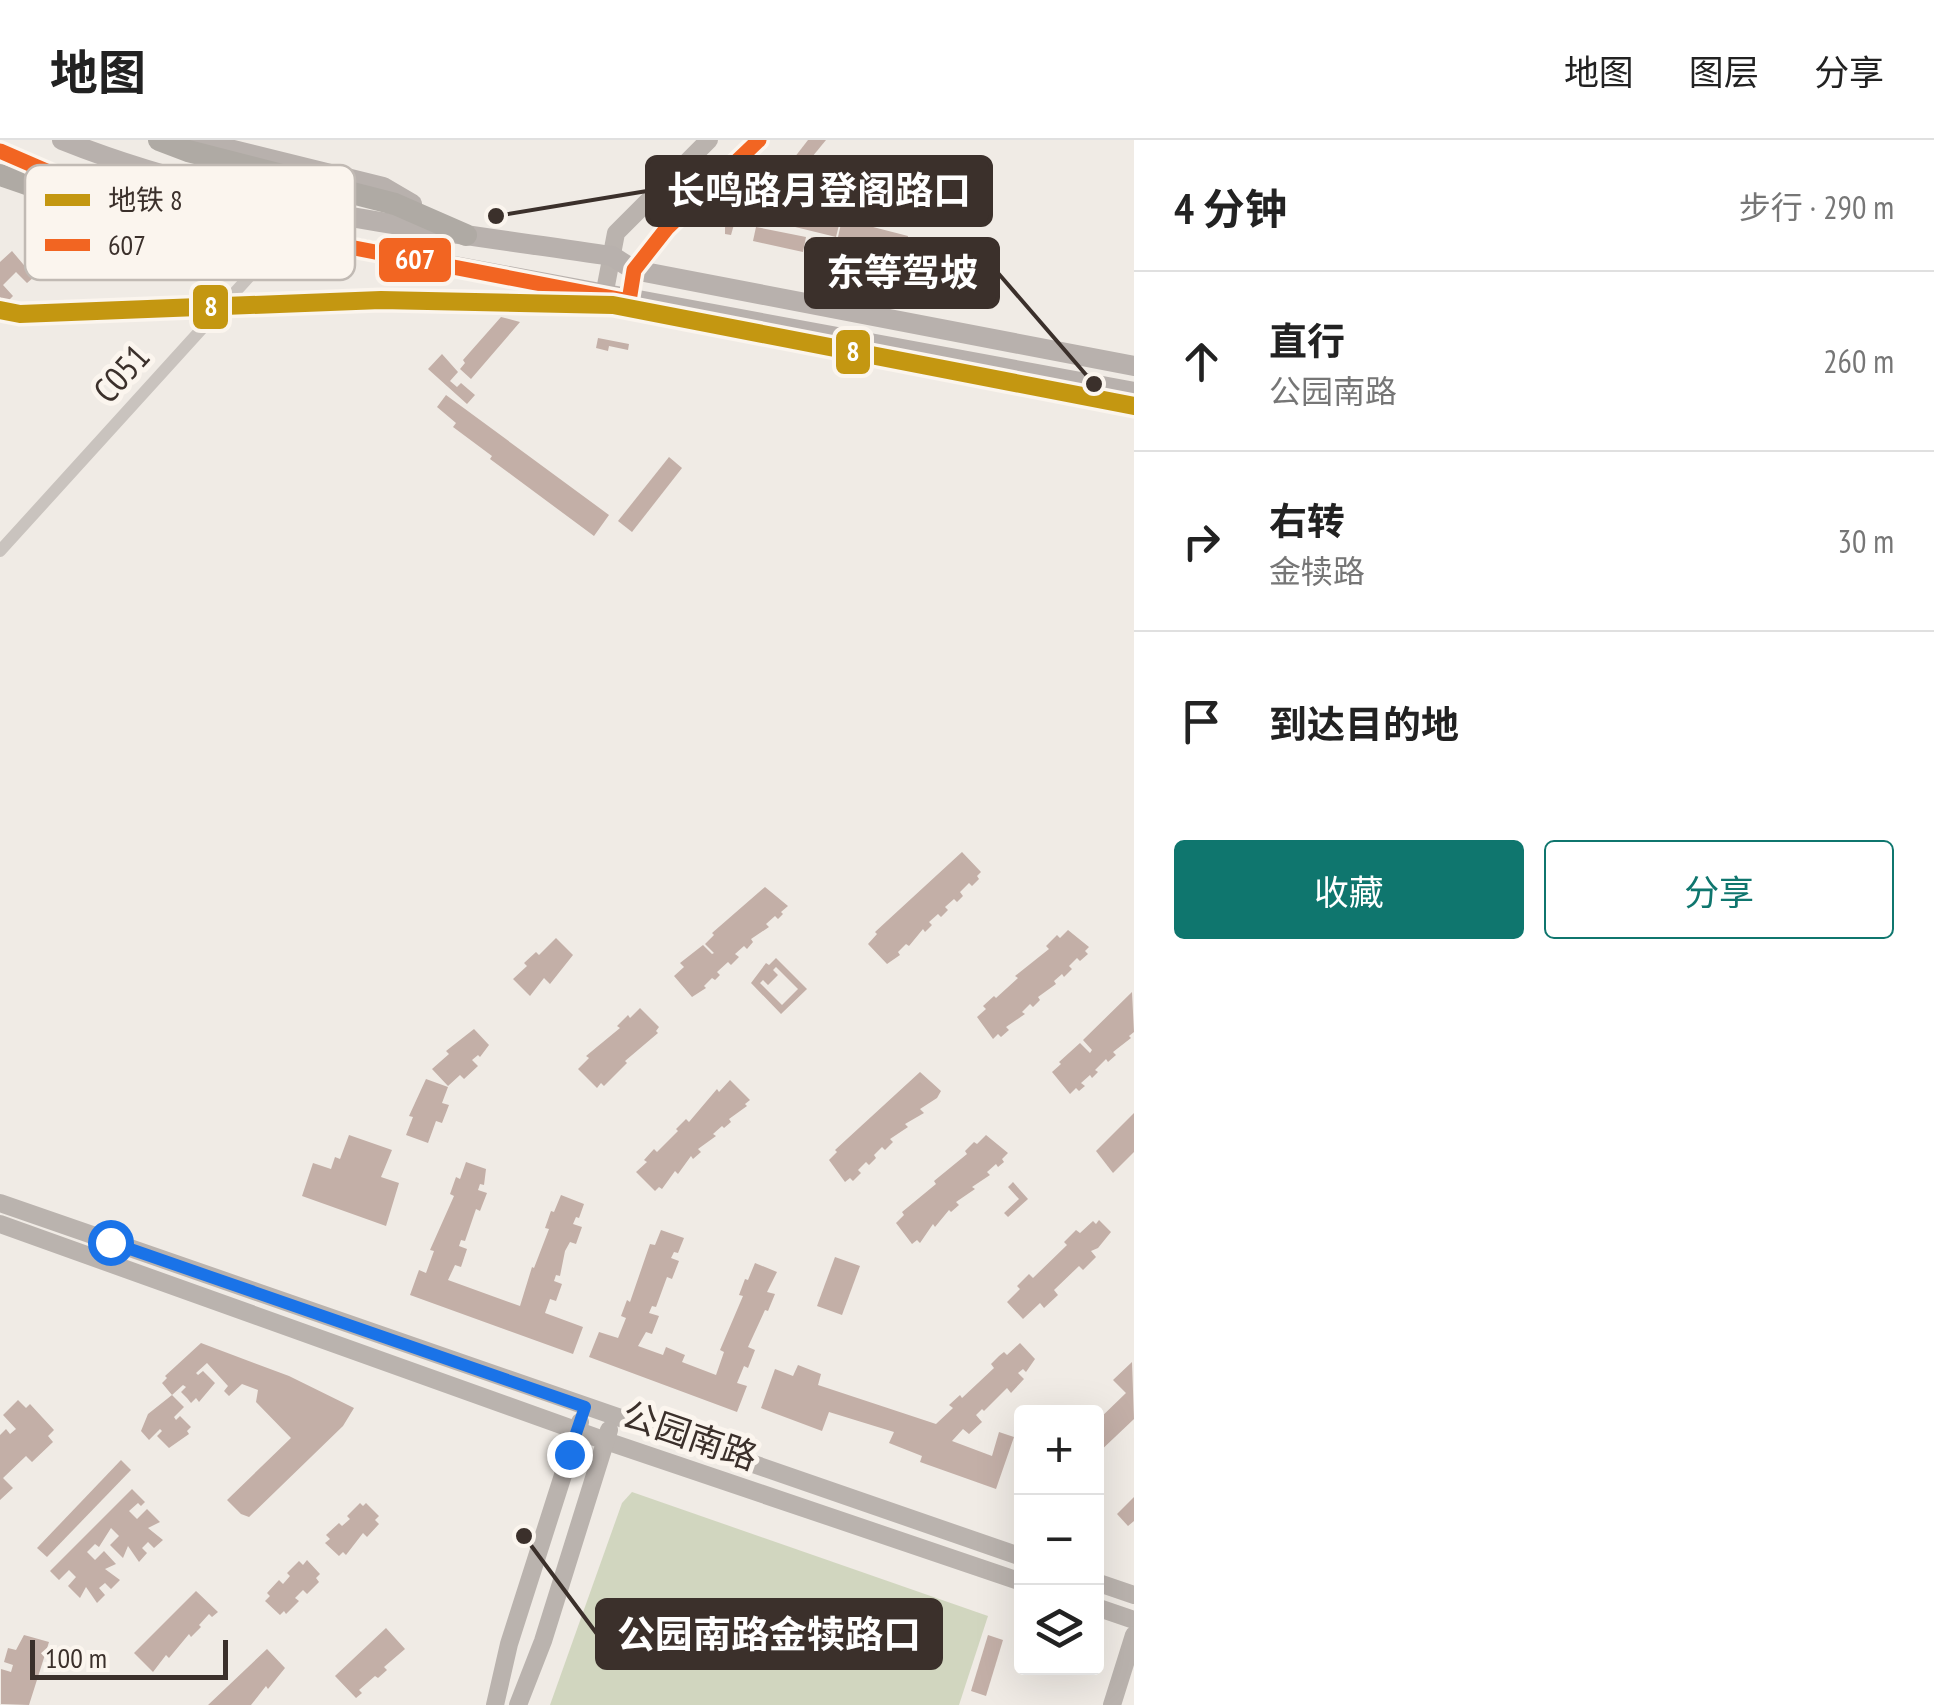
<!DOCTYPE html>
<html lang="zh">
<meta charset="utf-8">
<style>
body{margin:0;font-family:"PT Sans Narrow","Noto Sans SC",sans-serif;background:#f6f6f6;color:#222}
.controls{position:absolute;right:30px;bottom:30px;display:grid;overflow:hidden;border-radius:10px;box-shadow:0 10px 40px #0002}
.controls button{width:90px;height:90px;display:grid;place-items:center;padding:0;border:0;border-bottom:2px solid #e0e0e0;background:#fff;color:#222;font:50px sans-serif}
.scale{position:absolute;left:30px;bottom:25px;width:198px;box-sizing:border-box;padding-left:10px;border:5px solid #3b302b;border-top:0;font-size:28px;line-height:35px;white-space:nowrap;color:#3b302b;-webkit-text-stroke:8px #fbf5ee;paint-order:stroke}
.stop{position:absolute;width:30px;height:30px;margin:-22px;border:8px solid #1a73e8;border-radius:50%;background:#fff}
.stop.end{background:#1a73e8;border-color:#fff;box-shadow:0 2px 10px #0008}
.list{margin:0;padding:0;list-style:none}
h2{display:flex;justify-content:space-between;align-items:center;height:130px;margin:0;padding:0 40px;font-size:42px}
h2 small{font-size:32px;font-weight:400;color:#767676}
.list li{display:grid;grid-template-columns:65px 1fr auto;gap:30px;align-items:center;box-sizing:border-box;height:180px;padding:0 40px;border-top:2px solid #e0e0e0}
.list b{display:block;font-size:38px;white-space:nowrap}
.list p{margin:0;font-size:32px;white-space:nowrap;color:#767676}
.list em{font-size:32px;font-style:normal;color:#767676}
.actions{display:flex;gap:20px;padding:30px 40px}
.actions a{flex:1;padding:22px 0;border:2px solid #0f766e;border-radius:10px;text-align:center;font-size:35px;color:#0f766e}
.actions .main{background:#0f766e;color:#fff}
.icon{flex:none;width:55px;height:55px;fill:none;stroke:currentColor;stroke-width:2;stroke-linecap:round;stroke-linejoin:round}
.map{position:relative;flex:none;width:1134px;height:1565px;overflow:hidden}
header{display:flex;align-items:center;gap:60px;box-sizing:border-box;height:140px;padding:0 50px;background:#fff;border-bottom:2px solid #e0e0e0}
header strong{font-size:48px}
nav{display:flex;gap:55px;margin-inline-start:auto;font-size:35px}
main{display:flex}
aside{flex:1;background:#fff}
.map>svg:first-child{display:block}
.green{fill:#d1d6bf}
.building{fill:#c3afa7;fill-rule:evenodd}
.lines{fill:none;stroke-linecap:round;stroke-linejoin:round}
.street{stroke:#c9c3be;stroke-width:12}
.secondary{stroke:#bab3ae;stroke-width:18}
.primary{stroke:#b8b1ad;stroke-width:20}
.highway{stroke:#afaaa4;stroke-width:22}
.bus-1-casing{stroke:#fbf5ee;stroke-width:22}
.bus-1{stroke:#f26522;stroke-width:15}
.metro-1-casing{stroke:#fbf5ee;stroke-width:25}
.metro-1{stroke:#c49711;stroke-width:18}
.route{stroke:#1a73e8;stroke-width:12}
.labels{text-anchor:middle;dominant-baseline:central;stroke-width:10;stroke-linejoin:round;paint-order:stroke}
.street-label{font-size:35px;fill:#3b302b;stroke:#fbf5ee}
.key{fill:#fbf5ee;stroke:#c1bab4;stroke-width:2.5}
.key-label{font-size:28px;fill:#3b302b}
.leader{fill:none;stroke:#3b302b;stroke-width:4}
.callout-dot{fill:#3b302b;stroke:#fbf5ee;stroke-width:4}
.callout{fill:#3b302b;stroke:#3b302b;stroke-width:4}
.callout-label{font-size:38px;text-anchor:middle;font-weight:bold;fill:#fff}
.line-badge{stroke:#fbf5ee;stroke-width:4}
.badge-label{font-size:28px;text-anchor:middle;font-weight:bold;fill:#fff}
</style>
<header>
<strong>地图</strong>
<nav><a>地图</a><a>图层</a><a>分享</a></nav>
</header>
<main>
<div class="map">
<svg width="1134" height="1565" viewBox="0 0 1134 1565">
<rect width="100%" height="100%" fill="#f0ebe5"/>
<path class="green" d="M 632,1352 L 988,1476 L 959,1565 L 550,1565 L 622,1363 Z"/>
<g class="building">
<path d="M 808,0 L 826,0 L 794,39 L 784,31 Z"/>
<path d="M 734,65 L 739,67 L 731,95 L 725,94 L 725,88 L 727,75 Z"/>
<path d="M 790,70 L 840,81 L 836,97 L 787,85 Z"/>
<path d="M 842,79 L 908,96 L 905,112 L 838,97 Z"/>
<path d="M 756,87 L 806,97 L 803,112 L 753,101 Z"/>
<path d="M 811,97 L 861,108 L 857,123 L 808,113 Z"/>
<path d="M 12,111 L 34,137 L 27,143 L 16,132 L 3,145 L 13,156 L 6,163 L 0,157 L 0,122 Z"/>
<path d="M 501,177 L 520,182 L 471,239 L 460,229 L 465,223 L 463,220 Z"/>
<path d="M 598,198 L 629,204 L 628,210 L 609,206 L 608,211 L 596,208 Z"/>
<path d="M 442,214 L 458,232 L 450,241 L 457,247 L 461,243 L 475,255 L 467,264 L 428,229 Z"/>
<path d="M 446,255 L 609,375 L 594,396 L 490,319 L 492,316 L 453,287 L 456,283 L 437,267 Z"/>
<path d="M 669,317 L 682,328 L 632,392 L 618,381 Z"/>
<path d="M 962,712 L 981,732 L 977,736 L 979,739 L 972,746 L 969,743 L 960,752 L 963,756 L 957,762 L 954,759 L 945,767 L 948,770 L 941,777 L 938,774 L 929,782 L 932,785 L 925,792 L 923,789 L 909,806 L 906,804 L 898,812 L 900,815 L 887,824 L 868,804 L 877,794 L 875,792 Z"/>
<path d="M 765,747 L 788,766 L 781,772 L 783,774 L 778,779 L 775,776 L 766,784 L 769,787 L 751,799 L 753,802 L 747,809 L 744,806 L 735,814 L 739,817 L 731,825 L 728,822 L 717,832 L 720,835 L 715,840 L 712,838 L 704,846 L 706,848 L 692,857 L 674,836 L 684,827 L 680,823 L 703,805 L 712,814 L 714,813 L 705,804 L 714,795 L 712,793 Z"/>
<path d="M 1068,790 L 1089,807 L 1085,811 L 1088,814 L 1080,821 L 1077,818 L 1069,826 L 1072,829 L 1064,837 L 1062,834 L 1054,841 L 1056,844 L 1038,857 L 1040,860 L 1033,867 L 1030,864 L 1022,872 L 1025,874 L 1006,887 L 1009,890 L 1001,897 L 998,894 L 993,899 L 977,877 L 986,869 L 983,866 L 994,856 L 996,858 L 1018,838 L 1015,836 L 1049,809 L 1046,806 L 1057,795 L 1060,798 Z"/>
<path d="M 556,798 L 573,815 L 550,844 L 544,838 L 530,856 L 513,839 L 527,826 L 524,823 L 536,812 L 539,815 Z"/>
<path d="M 776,818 L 807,849 L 781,874 L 751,843 L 766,823 L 769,825 ZM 776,827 L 798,849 L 782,865 L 760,843 L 763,840 L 768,845 L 778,835 L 773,830 Z"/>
<path d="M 1132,852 L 1134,892 L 1129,896 L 1131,898 L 1113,912 L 1116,915 L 1108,922 L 1106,919 L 1095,930 L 1098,932 L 1092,938 L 1090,935 L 1081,943 L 1085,946 L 1079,951 L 1076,948 L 1070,954 L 1052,932 L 1061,924 L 1059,922 L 1080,903 L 1090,913 L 1092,910 L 1083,900 Z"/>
<path d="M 640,868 L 659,887 L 656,891 L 658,893 L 625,921 L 627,923 L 604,946 L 601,943 L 597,948 L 578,929 L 589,918 L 586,916 L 620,888 L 617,886 L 628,875 L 630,878 Z"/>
<path d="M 474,889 L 489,905 L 480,917 L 478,915 L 472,920 L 478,926 L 464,939 L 460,935 L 448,946 L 432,929 L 449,914 L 446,911 Z"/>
<path d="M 920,932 L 941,951 L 937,958 L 920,969 L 924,973 L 905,984 L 908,987 L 890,999 L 893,1002 L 885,1010 L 882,1007 L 874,1015 L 876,1018 L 869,1025 L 866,1022 L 858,1030 L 861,1033 L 853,1041 L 850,1038 L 845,1042 L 829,1020 L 837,1012 L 835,1010 Z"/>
<path d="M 426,939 L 448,947 L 442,963 L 449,965 L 442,983 L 436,981 L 428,1003 L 406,995 L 413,977 L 409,976 Z"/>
<path d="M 730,940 L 750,960 L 745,964 L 747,966 L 729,979 L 731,982 L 724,988 L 722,986 L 713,994 L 716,996 L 698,1009 L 701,1012 L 693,1019 L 691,1016 L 678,1034 L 675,1031 L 662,1049 L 659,1047 L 655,1051 L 636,1032 L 647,1022 L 644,1020 L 654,1009 L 657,1012 L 678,991 L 676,989 L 686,979 L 689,982 L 717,949 L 719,952 Z"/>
<path d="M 1134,973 L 1134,1012 L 1113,1033 L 1096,1011 Z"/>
<path d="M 349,995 L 392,1010 L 381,1037 L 399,1043 L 386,1086 L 302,1056 L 313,1023 L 331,1029 L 335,1017 L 340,1019 Z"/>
<path d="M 986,995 L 1008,1013 L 1002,1019 L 1004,1022 L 998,1027 L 996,1024 L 987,1032 L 990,1035 L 972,1047 L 975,1049 L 956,1062 L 959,1065 L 951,1072 L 949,1070 L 935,1087 L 933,1084 L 920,1103 L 917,1100 L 912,1104 L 896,1083 L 904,1075 L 902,1072 L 936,1044 L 934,1041 L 967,1014 L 965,1011 L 974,1002 L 977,1004 Z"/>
<path d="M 466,1022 L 486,1029 L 484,1045 L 480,1044 L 478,1050 L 487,1053 L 480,1071 L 476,1069 L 465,1101 L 461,1100 L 459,1106 L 467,1109 L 461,1127 L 455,1125 L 448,1140 L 520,1166 L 532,1127 L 534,1128 L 549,1089 L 545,1088 L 551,1071 L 554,1072 L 561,1055 L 584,1064 L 579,1078 L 576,1077 L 573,1084 L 582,1087 L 576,1104 L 570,1102 L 565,1111 L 560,1136 L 556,1135 L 554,1141 L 562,1144 L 556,1161 L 550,1159 L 545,1173 L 583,1187 L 573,1214 L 410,1155 L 419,1130 L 426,1133 L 434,1111 L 430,1110 L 454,1056 L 450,1054 L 456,1037 L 460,1039 Z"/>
<path d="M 1013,1042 L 1028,1059 L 1008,1077 L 1004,1073 L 1019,1059 L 1008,1047 Z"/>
<path d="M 1099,1080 L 1111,1092 L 1098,1108 L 1091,1111 L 1096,1117 L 1083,1130 L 1079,1126 L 1054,1150 L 1058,1155 L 1044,1168 L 1040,1163 L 1023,1179 L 1007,1162 L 1020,1149 L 1017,1146 L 1029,1134 L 1033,1138 L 1067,1105 L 1064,1102 L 1076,1090 L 1080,1093 L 1093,1081 L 1096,1084 Z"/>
<path d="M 661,1090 L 684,1098 L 678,1113 L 674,1112 L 671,1118 L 679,1121 L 672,1139 L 667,1137 L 656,1167 L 652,1166 L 649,1173 L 659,1176 L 652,1194 L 646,1192 L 638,1206 L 663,1215 L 666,1207 L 685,1215 L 682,1222 L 716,1235 L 724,1212 L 720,1210 L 743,1156 L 739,1155 L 745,1139 L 748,1140 L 755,1123 L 777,1132 L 767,1152 L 775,1154 L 768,1171 L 765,1170 L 748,1207 L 755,1210 L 748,1228 L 744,1226 L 737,1243 L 747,1246 L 737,1272 L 589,1217 L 599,1192 L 618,1198 L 626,1178 L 621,1176 L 627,1160 L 630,1162 L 650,1104 L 655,1105 Z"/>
<path d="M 835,1117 L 860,1126 L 842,1175 L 817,1166 Z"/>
<path d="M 201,1203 L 289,1236 L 354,1268 L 343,1286 L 249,1377 L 241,1374 L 227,1360 L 291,1298 L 256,1262 L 258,1250 L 242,1244 L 229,1256 L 224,1251 L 228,1246 L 207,1223 L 196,1233 L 198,1235 L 203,1231 L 215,1243 L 199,1262 L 196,1258 L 191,1263 L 187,1258 L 181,1252 L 186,1247 L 183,1245 L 172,1255 L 162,1243 L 167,1238 L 165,1236 Z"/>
<path d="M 1020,1203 L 1035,1219 L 1026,1232 L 1023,1229 L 1018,1233 L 1024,1239 L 1011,1253 L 1007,1248 L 984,1271 L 982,1269 L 976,1275 L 982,1282 L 969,1294 L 963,1289 L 952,1301 L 992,1316 L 999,1292 L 1014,1297 L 996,1349 L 920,1322 L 922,1316 L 889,1303 L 894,1292 L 829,1272 L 822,1291 L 761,1268 L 775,1229 L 793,1236 L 798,1225 L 821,1234 L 818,1245 L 936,1284 L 953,1268 L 949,1265 L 960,1255 L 962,1258 L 994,1228 L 991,1224 L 999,1216 L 1004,1212 L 1007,1215 Z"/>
<path d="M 1132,1222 L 1134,1279 L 1096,1315 L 1096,1282 L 1126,1253 L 1113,1240 Z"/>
<path d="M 172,1255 L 184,1267 L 174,1277 L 176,1280 L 180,1276 L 191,1287 L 187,1291 L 189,1294 L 169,1308 L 157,1296 L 162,1291 L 160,1289 L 149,1300 L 141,1291 L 148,1274 Z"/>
<path d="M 18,1260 L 26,1268 L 30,1264 L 54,1290 L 48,1296 L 53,1302 L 32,1322 L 26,1316 L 3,1338 L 13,1348 L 0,1360 L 0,1295 L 6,1289 L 10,1294 L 16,1289 L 3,1275 Z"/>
<path d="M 121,1320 L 131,1330 L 47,1417 L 37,1408 Z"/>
<path d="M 132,1349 L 145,1362 L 141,1366 L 138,1363 L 129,1371 L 137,1379 L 147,1369 L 160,1382 L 148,1388 L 163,1400 L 154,1408 L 148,1402 L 142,1408 L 147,1413 L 139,1422 L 128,1406 L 123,1418 L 110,1405 L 119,1396 L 111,1388 L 99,1407 L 95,1404 L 87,1412 L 95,1420 L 104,1411 L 116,1424 L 105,1429 L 120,1440 L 111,1449 L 105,1443 L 99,1448 L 105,1455 L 97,1463 L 86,1447 L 80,1458 L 68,1446 L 76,1437 L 69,1430 L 59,1440 L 50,1431 Z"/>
<path d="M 1134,1357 L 1134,1381 L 1128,1386 L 1117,1374 Z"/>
<path d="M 360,1363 L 363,1366 L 366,1363 L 379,1376 L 375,1380 L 379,1384 L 367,1397 L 363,1393 L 346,1415 L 343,1412 L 339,1416 L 325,1403 L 330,1399 L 326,1395 L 339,1383 L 342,1386 L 350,1379 L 347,1376 Z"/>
<path d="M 307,1420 L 320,1434 L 316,1438 L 319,1442 L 307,1454 L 303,1450 L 295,1458 L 299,1461 L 286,1474 L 284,1471 L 280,1475 L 265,1461 L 270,1456 L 267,1453 L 279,1440 L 283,1444 L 290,1436 L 287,1433 L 299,1421 L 303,1425 Z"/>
<path d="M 196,1451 L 218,1472 L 212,1477 L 209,1474 L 199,1485 L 201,1487 L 191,1497 L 189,1494 L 169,1518 L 166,1515 L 153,1532 L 134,1513 Z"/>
<path d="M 386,1488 L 405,1509 L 384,1527 L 387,1530 L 378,1538 L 375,1536 L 359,1550 L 362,1553 L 356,1558 L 335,1536 Z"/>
<path d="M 24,1495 L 49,1502 L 29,1565 L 1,1564 L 1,1529 L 11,1532 L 13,1525 L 4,1522 L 8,1508 L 16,1510 Z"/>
<path d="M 988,1495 L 1003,1500 L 986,1556 L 971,1551 Z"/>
<path d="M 267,1509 L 285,1528 L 268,1549 L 266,1546 L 251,1565 L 208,1565 Z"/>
</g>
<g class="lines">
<path class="street" d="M 0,411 L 287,95"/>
<g class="secondary">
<path d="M 604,156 L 616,93 L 709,0"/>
<path d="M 629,161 L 634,130 L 667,88 L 759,0"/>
<path d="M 0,1063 L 1022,1417"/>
<path d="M 0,1084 L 606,1301 L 1022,1442"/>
<path d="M 1096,1442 L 1134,1455"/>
<path d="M 1096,1467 L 1134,1480"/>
<path d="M 495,1565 L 509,1504 L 580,1282"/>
<path d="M 518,1565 L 543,1501 L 609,1290"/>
<path d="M 1112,1565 L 1134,1495"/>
</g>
<g class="primary">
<path d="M 62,0 C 233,69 430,89 612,116 L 634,130 L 1134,226"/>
<path d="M 193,0 L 383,47 L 412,64"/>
<path d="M 0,11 L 67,40 L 287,95 L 1134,252"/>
</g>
<g class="highway">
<path d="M 159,0 L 188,11 L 395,64 L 466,95"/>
<path d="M 0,35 C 71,59 141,86 216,94 C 236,96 257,93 277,93"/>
</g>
<g class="bus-1-casing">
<path id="bus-1" d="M 0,11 L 67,40 L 244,82 L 277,93 L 629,161 L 634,130 L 667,88 L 759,0"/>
</g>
<use href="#bus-1" class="bus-1"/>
<g class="metro-1-casing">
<path id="metro-1" d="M 0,170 L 20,174 L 381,160 L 613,165 L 1134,266"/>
</g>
<use href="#metro-1" class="metro-1"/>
</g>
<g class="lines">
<path class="route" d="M 110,1102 L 585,1267 L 569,1314"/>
</g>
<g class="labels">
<g class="street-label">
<text transform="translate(121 233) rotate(-48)">C051</text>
<text transform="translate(690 1295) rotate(19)">公园南路</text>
</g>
</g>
<rect x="25" y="25" width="330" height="115" rx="15" class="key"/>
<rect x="45" y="54" width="45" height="12" fill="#c49711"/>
<rect x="45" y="99" width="45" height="12" fill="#f26522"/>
<g class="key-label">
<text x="108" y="70">地铁 8</text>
<text x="108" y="115">607</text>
</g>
<path class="leader" d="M496 76L647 51M1094 244L998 133M524 1396L597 1494"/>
<g class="callout-dot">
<circle cx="496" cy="76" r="10"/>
<circle cx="1094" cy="244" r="10"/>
<circle cx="524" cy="1396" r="10"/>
</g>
<g class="callout">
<rect x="647" y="17" width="344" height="68" rx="10"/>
<rect x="806" y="99" width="192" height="68" rx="10"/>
<rect x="597" y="1460" width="344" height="68" rx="10"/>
</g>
<g class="callout-label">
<text x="819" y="64">长鸣路月登阁路口</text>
<text x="902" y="146">东等驾坡</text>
<text x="769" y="1508">公园南路金犊路口</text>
</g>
<g class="line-badge">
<rect x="377" y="96" width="76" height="48" rx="10" fill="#f26522"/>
<rect x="191" y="143" width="39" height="48" rx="10" fill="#c49711"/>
<rect x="834" y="188" width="38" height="48" rx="10" fill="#c49711"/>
</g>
<g class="badge-label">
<text x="415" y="129">607</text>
<text x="211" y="176">8</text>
<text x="853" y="221">8</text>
</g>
</svg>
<div class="controls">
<button>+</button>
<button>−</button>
<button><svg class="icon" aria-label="layers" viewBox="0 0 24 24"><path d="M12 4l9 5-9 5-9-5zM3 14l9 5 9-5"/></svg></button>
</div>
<div class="scale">100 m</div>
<div class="stop" style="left:110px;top:1102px"></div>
<div class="stop end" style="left:569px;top:1314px"></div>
</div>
<aside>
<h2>4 分钟<small>步行 · 290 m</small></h2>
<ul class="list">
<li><svg class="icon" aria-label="ahead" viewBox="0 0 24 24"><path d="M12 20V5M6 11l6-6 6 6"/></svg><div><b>直行</b><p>公园南路</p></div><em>260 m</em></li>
<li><svg class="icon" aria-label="right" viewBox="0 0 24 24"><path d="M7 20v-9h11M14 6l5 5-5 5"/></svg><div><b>右转</b><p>金犊路</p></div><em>30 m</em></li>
<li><svg class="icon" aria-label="arrive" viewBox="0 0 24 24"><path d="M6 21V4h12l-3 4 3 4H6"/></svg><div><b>到达目的地</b></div></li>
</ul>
<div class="actions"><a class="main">收藏</a><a>分享</a></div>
</aside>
</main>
